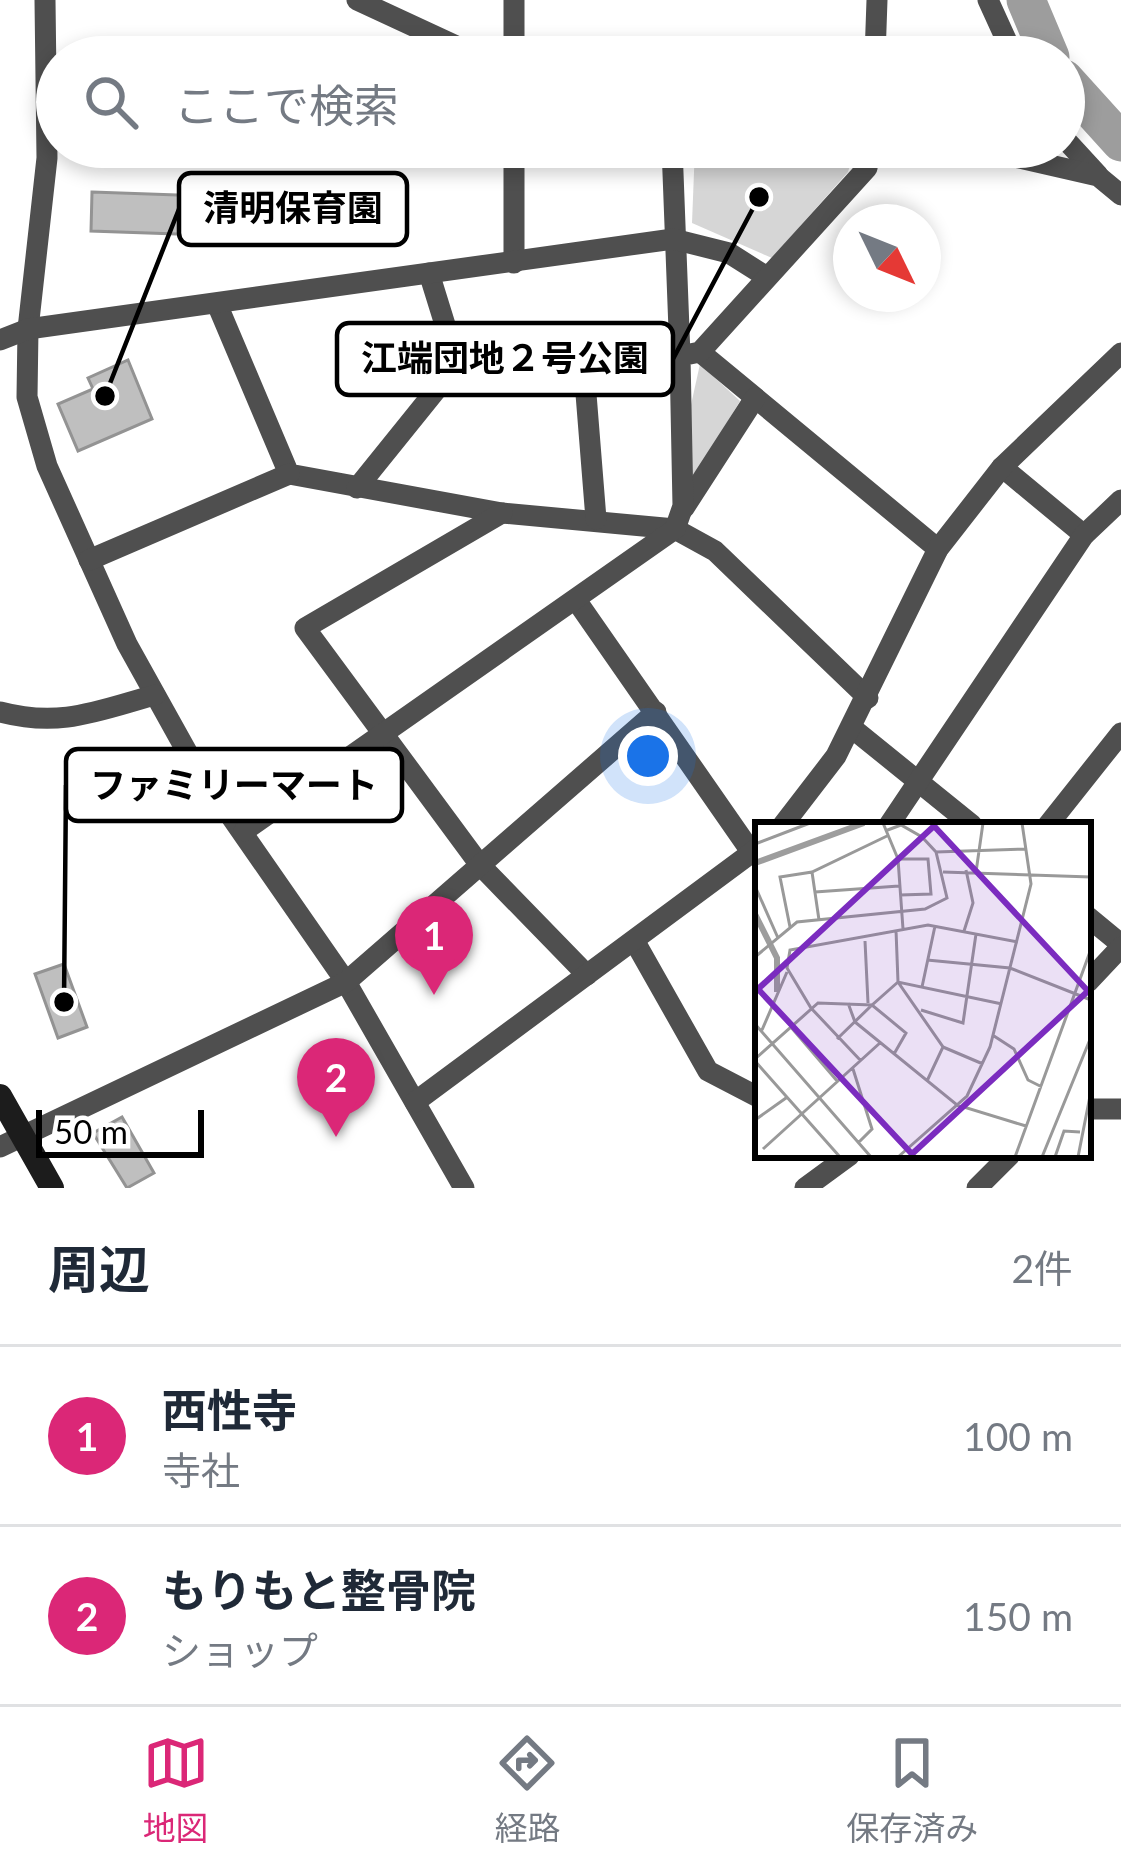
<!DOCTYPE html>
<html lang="ja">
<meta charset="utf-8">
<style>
body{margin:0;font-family:Lato,"Noto Sans JP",sans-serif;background:#f2f2f3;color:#1f2937}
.compass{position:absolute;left:833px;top:204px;width:108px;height:108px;border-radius:50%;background:#fff;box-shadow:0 6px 18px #0003;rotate:133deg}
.scale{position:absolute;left:36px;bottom:30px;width:168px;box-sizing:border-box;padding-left:12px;border:6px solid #000;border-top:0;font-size:33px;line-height:42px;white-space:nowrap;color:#000;-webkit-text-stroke:9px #fff;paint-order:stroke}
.you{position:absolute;left:648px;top:756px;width:42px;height:42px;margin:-30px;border:9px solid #fff;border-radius:50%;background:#1a73e8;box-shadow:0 0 0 18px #1a73e833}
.badge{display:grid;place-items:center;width:78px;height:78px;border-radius:50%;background:#db2777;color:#fff;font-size:39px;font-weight:700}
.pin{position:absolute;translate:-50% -99px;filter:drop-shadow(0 3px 6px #0008)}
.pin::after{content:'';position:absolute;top:63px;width:42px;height:36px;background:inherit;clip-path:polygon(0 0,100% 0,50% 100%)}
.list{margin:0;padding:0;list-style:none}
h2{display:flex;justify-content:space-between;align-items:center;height:156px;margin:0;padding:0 48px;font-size:51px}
h2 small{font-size:39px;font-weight:400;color:#747a83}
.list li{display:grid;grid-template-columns:78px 1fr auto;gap:36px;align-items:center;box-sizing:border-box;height:180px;padding:0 48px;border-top:3px solid #e0e1e3}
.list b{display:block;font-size:45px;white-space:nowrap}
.list p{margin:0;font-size:39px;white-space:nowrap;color:#747a83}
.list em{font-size:39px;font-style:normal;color:#747a83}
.icon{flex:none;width:66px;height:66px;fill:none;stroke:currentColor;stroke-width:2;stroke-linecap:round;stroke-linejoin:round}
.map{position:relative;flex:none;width:1121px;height:1188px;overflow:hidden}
.search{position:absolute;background:#fff;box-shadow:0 6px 18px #0003;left:36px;right:36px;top:36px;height:132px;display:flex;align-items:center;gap:30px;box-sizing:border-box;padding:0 42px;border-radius:66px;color:#747a83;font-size:45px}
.sheet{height:516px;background:#fff}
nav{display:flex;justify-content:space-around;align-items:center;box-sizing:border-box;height:168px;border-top:3px solid #e0e1e3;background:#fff;font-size:33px;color:#747a83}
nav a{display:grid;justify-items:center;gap:6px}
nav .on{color:#db2777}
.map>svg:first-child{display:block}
.green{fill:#d6d6d6}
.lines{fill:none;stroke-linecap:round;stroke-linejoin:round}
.river{stroke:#9d9d9d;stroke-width:39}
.building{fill:#bfbfbf;stroke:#939393;stroke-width:3}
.minor{stroke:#4f4f4f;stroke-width:21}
.secondary{stroke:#1c1c1c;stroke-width:24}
.inset-river{fill:none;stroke:#9d9d9d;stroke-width:6}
.inset-road{fill:none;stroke:#999;stroke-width:3}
.view{fill:#7b2cbf;fill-opacity:0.15;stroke:#7b2cbf;stroke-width:6}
.inset-edge{fill:none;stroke:#000;stroke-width:6}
.leader{fill:none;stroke:#000;stroke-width:4.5}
.callout-dot{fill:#000;stroke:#fff;stroke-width:4.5}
.callout{fill:#fff;stroke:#000;stroke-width:4.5}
.callout-label{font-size:36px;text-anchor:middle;font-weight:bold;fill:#000}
</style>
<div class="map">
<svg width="1121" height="1188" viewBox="0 0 1121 1188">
<rect width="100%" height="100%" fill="#fff"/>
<g class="green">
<path d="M 695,147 L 856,147 L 848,172 L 772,258 L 692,223 Z"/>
<path d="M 700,364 L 740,401 L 687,489 L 687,423 Z"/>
</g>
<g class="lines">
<g class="river">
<path d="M 1026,0 L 1050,57"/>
<path d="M 1064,79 L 1121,142"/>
</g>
</g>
<g class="building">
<path d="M 367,147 L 435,147 L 431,163 Z"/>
<path d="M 92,192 L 323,200 L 322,239 L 91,231 Z"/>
<path d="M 128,360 L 152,419 L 78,451 L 58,404 L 93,389 L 88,378 Z"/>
<path d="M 64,964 L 87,1027 L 58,1038 L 35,974 Z"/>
<path d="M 122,1117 L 154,1173 L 127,1188 L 93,1133 Z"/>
</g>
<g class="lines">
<g class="minor">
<path d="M 45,0 L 47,158 L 28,329 L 27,397 L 47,466 L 127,644 L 191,759 L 346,982 L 464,1188"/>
<path d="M 357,0 L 480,57"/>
<path d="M 514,0 L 514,57"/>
<path d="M 988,0 L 1014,57"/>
<path d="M 875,57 L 877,0"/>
<path d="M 1064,138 L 1098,175"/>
<path d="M 971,147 L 1098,176 L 1121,195"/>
<path d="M 514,263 L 514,147"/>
<path d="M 429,273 L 464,386 L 680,356 L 672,147"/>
<path d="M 217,304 L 289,474 L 502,513 L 675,529 L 715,551 L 868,698"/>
<path d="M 0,340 L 28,329 L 673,239 L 729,253 L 767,277"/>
<path d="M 700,352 L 938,549"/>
<path d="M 584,369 L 596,519"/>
<path d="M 1002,467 L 1084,535"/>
<path d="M 357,488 L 457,364"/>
<path d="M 684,508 L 755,398"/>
<path d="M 502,513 L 305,628 L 480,865 L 587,975"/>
<path d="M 89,560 L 289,474"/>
<path d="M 576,600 L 752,853"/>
<path d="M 0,712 C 60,728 97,711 155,695"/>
<path d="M 852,728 L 972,825"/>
<path d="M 783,825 L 836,756 L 938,549 L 1002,467 L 1121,353"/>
<path d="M 889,825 L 1084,535 L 1121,500"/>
<path d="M 1048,825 L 1121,733"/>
<path d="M 244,831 L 675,529 L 683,506 L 680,356 L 700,352 L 867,168 L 870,147"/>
<path d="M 1088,917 L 1121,944"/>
<path d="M 635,942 L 708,1071 L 758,1097"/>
<path d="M 1088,982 L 1121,947"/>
<path d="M 415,1102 L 758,848"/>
<path d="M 1088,1109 L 1121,1109"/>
<path d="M 0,1147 L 346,982 L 656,712"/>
<path d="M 805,1188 L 850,1155"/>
<path d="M 977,1188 L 1010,1155"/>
</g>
<path class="secondary" d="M 0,1096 L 52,1188"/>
</g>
<g transform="translate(755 822)">
<rect width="336" height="336" fill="#fff"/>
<path class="inset-river" d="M 0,41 L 109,1M 0,92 L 22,136 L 22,170"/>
<path class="inset-road" d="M 128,1 L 143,37 L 148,107M 0,22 L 55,1M 181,30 L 270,27M 143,37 L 173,37 L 176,72 L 145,73M 57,50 L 64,98M 188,50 L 336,55M 221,50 L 228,1M 0,64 L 23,116M 60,70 L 144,64M 35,105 L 25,55 L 57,50 L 132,14M 141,108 L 143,160 L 188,225 L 172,259M 209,109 L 218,81 L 211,48M 110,119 L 113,181M 0,135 L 42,100 L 170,87 L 192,76 L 181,30 L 167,15 L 146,3 L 130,9M 172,138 L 255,146 L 336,178M 167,165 L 180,104M 93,181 L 100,200 L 202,283 L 271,304M 166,188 L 208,201 L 221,112M 0,202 L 116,335M 35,204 L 83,260M 7,208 L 32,150M 239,214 L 259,227 L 273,258 L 287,265M 82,217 L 117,183 L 151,211 L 139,232M 188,225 L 228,242M 0,237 L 63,181 L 117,183 L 143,160 L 247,182M 0,239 L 85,335M 106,239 L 56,186 L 32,146 L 35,128 L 173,103 L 263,120M 98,247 L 117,307 L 103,321M 0,298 L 31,276M 8,327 L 126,220M 143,335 L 212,274 L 235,225 L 276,62 L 267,1M 260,335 L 336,127M 287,335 L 336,215M 300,335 L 309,309 L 325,310M 323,335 L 336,269"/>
<path class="view" d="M 179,4 L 333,169 L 157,332 L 3,167 Z"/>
<rect width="336" height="336" class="inset-edge"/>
</g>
<path class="leader" d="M105 396L179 209M759 197L673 359M64 1002L66 785"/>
<g class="callout-dot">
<circle cx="105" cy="396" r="12"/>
<circle cx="759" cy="197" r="12"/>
<circle cx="64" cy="1002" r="12"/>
</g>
<g class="callout">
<rect x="179" y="173" width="228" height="72" rx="12"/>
<rect x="337" y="323" width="336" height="72" rx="12"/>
<rect x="66" y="749" width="336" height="72" rx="12"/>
</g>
<g class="callout-label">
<text x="293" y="221">清明保育園</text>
<text x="505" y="371">江端団地２号公園</text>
<text x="234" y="798">ファミリーマート</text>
</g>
</svg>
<svg class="compass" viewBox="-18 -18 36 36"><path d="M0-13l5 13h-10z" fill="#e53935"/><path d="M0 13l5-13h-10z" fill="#747a83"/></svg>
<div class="scale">50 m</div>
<div class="you"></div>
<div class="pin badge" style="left:434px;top:995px">1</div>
<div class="pin badge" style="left:336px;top:1137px">2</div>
<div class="search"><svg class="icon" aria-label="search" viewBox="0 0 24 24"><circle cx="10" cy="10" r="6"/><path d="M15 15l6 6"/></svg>ここで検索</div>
</div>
<section class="sheet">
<h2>周辺<small>2件</small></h2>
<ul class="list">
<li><span class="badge">1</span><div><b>西性寺</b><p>寺社</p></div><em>100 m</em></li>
<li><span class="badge">2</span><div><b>もりもと整骨院</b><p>ショップ</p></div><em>150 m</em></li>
</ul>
</section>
<nav>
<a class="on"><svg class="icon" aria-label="map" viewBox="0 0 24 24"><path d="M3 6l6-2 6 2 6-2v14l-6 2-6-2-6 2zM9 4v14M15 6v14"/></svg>地図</a>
<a><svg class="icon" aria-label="directions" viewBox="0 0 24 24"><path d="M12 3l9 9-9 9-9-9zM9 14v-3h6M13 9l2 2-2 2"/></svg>経路</a>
<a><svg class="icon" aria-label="saved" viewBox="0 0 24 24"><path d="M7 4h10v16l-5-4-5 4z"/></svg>保存済み</a>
</nav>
